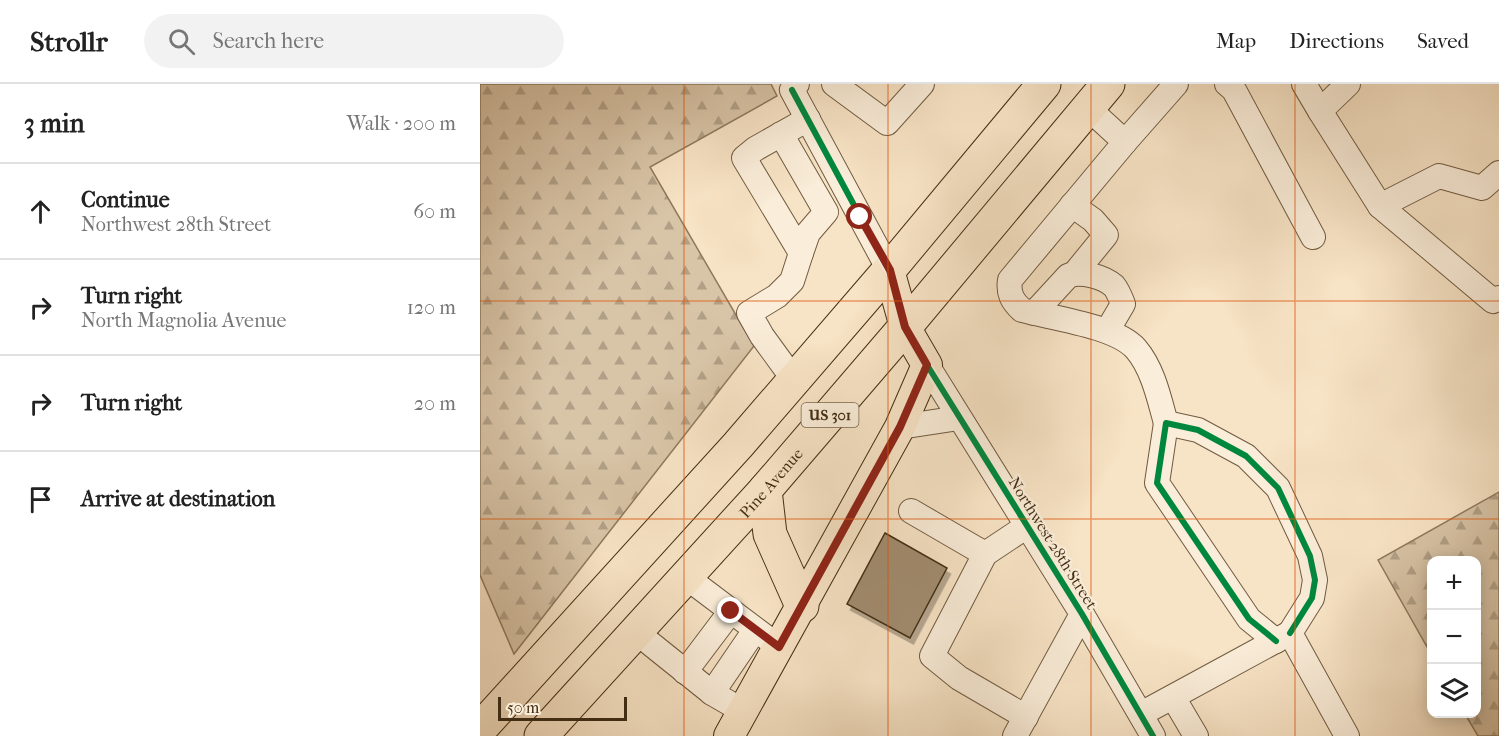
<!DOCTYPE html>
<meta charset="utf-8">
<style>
body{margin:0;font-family:"IM FELL French Canon",serif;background:#f2f2f2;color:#222}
.controls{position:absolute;right:18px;bottom:18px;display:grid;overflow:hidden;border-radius:12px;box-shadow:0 3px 15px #0003}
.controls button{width:54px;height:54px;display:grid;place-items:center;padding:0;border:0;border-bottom:2px solid #e0e0e0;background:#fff;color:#222;font:30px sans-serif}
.scale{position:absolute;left:18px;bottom:15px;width:129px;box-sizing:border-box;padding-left:6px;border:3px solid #432e13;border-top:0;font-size:16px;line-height:21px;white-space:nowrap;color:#432e13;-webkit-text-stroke:4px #faedd9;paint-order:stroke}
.stop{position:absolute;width:18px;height:18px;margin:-14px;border:4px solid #8f2418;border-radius:50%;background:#fff}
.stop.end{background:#8f2418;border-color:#fff;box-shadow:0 2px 6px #0008}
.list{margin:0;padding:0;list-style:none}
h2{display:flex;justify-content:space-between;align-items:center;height:78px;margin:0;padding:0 24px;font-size:26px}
h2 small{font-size:20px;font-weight:400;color:#767676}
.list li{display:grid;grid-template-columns:39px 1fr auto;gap:18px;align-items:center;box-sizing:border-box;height:96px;padding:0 24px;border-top:2px solid #e0e0e0}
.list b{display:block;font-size:22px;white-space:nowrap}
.list p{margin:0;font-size:20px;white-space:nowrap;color:#767676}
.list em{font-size:20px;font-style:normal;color:#767676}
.icon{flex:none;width:33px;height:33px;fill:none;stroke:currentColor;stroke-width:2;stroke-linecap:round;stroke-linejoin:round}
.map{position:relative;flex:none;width:1019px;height:652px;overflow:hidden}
header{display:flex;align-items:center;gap:36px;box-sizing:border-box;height:84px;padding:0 30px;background:#fff;border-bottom:2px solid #e0e0e0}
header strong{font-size:28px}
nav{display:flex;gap:33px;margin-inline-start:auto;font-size:21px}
.search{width:420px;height:54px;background:#f2f2f2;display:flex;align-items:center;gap:15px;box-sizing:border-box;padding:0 21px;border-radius:33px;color:#767676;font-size:22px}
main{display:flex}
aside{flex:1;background:#fff}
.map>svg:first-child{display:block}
.forest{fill:url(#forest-firs);stroke:#8e795d;stroke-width:1.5}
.building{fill:#a18c70;stroke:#432e13;stroke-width:1.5;filter:url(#shadow)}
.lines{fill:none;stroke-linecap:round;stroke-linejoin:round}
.minor-casing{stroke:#705b40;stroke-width:26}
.major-casing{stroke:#432e13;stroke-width:32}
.highway-casing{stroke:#432e13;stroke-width:35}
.minor{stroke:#faedd9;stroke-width:24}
.major{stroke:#f7e3c5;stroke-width:30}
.highway{stroke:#f7e3c5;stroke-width:33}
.cycleway-casing{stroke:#faedd9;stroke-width:10}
.cycleway{stroke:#00873e;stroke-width:6}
.route{stroke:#8f2418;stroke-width:8}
.grid{fill:none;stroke:#e0570c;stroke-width:1.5;stroke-opacity:0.55}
.labels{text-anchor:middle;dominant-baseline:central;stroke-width:4.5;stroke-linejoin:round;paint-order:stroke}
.shield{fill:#faedd9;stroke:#7a674e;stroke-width:1.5}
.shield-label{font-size:15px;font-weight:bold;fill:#432e13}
.street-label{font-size:16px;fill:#432e13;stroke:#faedd9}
</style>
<header>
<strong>Strollr</strong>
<div class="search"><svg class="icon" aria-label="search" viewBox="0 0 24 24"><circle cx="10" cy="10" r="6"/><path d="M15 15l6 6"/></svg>Search here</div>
<nav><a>Map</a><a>Directions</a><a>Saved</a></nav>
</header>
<main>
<aside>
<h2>3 min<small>Walk · 200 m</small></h2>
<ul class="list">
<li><svg class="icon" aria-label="ahead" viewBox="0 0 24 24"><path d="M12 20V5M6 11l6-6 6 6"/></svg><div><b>Continue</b><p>Northwest 28th Street</p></div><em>60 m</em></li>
<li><svg class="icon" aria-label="right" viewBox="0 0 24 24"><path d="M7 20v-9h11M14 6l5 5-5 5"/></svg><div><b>Turn right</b><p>North Magnolia Avenue</p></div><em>120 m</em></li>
<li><svg class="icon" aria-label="right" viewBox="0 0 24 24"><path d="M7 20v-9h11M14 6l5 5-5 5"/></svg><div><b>Turn right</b></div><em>20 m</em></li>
<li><svg class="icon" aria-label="arrive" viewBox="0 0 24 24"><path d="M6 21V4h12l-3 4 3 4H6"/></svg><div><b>Arrive at destination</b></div></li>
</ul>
</aside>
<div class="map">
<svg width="1019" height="652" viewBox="0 0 1019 652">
<defs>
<pattern id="forest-firs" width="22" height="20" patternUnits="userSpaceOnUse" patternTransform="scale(1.5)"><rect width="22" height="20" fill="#d8c4a7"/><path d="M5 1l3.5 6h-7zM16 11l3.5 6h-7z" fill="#b1a087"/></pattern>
<filter id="shadow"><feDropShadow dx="3.5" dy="6" stdDeviation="0" flood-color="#0004"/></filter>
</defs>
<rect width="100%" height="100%" fill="#f7e3c5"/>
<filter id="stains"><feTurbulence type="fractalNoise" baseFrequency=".00333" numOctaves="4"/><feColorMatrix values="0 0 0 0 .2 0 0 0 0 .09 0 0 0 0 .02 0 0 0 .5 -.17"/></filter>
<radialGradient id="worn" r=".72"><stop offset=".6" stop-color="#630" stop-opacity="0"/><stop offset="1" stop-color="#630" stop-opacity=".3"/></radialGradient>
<g class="forest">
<path d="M 0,0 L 291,0 L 297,12 L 170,83 L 274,262 L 34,570 L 0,491 Z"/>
<path d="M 1019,408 L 1019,652 L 998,652 L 985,630 L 996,630 L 996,476 L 952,476 L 951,570 L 898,476 Z"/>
</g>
<path class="building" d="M 405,449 L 467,484 L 430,554 L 367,520 Z"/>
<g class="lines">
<g class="minor-casing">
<g id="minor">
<path d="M 317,0 L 312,6 L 409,186"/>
<path d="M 354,0 L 407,39 L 442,0"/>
<path d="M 747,0 L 754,6 L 833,153"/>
<path d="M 824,0 L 840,27"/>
<path d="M 868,0 L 840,27 L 900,122 L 959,92 L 1002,104 L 1019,89"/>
<path d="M 608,24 L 645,58 L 530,196 C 528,209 532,217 542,226 C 572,234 636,242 656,265 C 673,285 679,314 686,339"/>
<path d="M 301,50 L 346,128 L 328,149 L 321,169"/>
<path d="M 645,58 L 696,0"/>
<path d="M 592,121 L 613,136 L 626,151 L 595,189"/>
<path d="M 900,122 L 1013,217 L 1019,214"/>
<path d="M 554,229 L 588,192 C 600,186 624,193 634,202 C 638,207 641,215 643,220 L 633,237 L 630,248"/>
<path d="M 447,281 L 602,530 L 673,652"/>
<path d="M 314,296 L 282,252 L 269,229 L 297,212 L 312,197 L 321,169 L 264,74 L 275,65 L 328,35"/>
<path d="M 420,343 L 479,334"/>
<path d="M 431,427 L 505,470"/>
<path d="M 206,493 L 299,563"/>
<path d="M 156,548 L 232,609 L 263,627"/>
<path d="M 796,557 L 769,535 L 677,399 L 686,339 L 718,346 L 766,372 L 798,404 L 830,472 L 835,496 L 832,514 L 810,549"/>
<path d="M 205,588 L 251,527"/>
<path d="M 232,609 L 275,546"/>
<path d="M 693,613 L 716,652"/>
<path d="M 661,630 L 810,549 L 867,652"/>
<path d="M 546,633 L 479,594 L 452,572 L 505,470 L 547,442"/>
<path d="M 535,652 L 602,530"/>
</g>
</g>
<g class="major-casing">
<path id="major" d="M 249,652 L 420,343 L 447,281 L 425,243 L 409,186"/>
</g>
<g class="highway-casing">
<g id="highway">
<path d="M 285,406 L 290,450 L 322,522"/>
<path d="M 0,645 L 258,361 L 409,186 L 564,0"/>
<path id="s1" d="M 61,652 L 285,406 L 425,243 L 628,0"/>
</g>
</g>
<use href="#minor" class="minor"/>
<use href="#major" class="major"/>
<use href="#highway" class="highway"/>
<g class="cycleway-casing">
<g id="cycleway">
<path d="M 312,6 L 409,186"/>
<path d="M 447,281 L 602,530 L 673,652"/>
<path d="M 796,557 L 769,535 L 677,399 L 686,339 L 718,346 L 766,372 L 798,404 L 830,472 L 835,496 L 832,514 L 810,549"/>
</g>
</g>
<use href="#cycleway" class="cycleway"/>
</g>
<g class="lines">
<path class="route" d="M 251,527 L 299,563 L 420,343 L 447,281 L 425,243 L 410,186 L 380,133"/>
</g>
<path class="grid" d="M 204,0 L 204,652M 408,0 L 408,652M 611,0 L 611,652M 815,0 L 815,652M 0,217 L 1019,217M 0,435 L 1019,435"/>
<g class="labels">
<rect class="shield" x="321.5" y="319" width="57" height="24" rx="4.5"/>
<g class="shield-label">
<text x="350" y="331">US 301</text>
</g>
<g class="street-label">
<text stroke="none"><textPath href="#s1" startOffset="342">Pine Avenue</textPath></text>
<text transform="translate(573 459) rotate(58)">Northwest 28th Street</text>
</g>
</g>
<rect width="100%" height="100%" filter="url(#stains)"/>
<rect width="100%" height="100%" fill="url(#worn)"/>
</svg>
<div class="controls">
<button>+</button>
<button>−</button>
<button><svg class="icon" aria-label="layers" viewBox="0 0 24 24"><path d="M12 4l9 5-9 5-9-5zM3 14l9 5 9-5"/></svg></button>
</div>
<div class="scale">50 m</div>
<div class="stop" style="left:380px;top:133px"></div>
<div class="stop end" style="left:251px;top:527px"></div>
</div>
</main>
